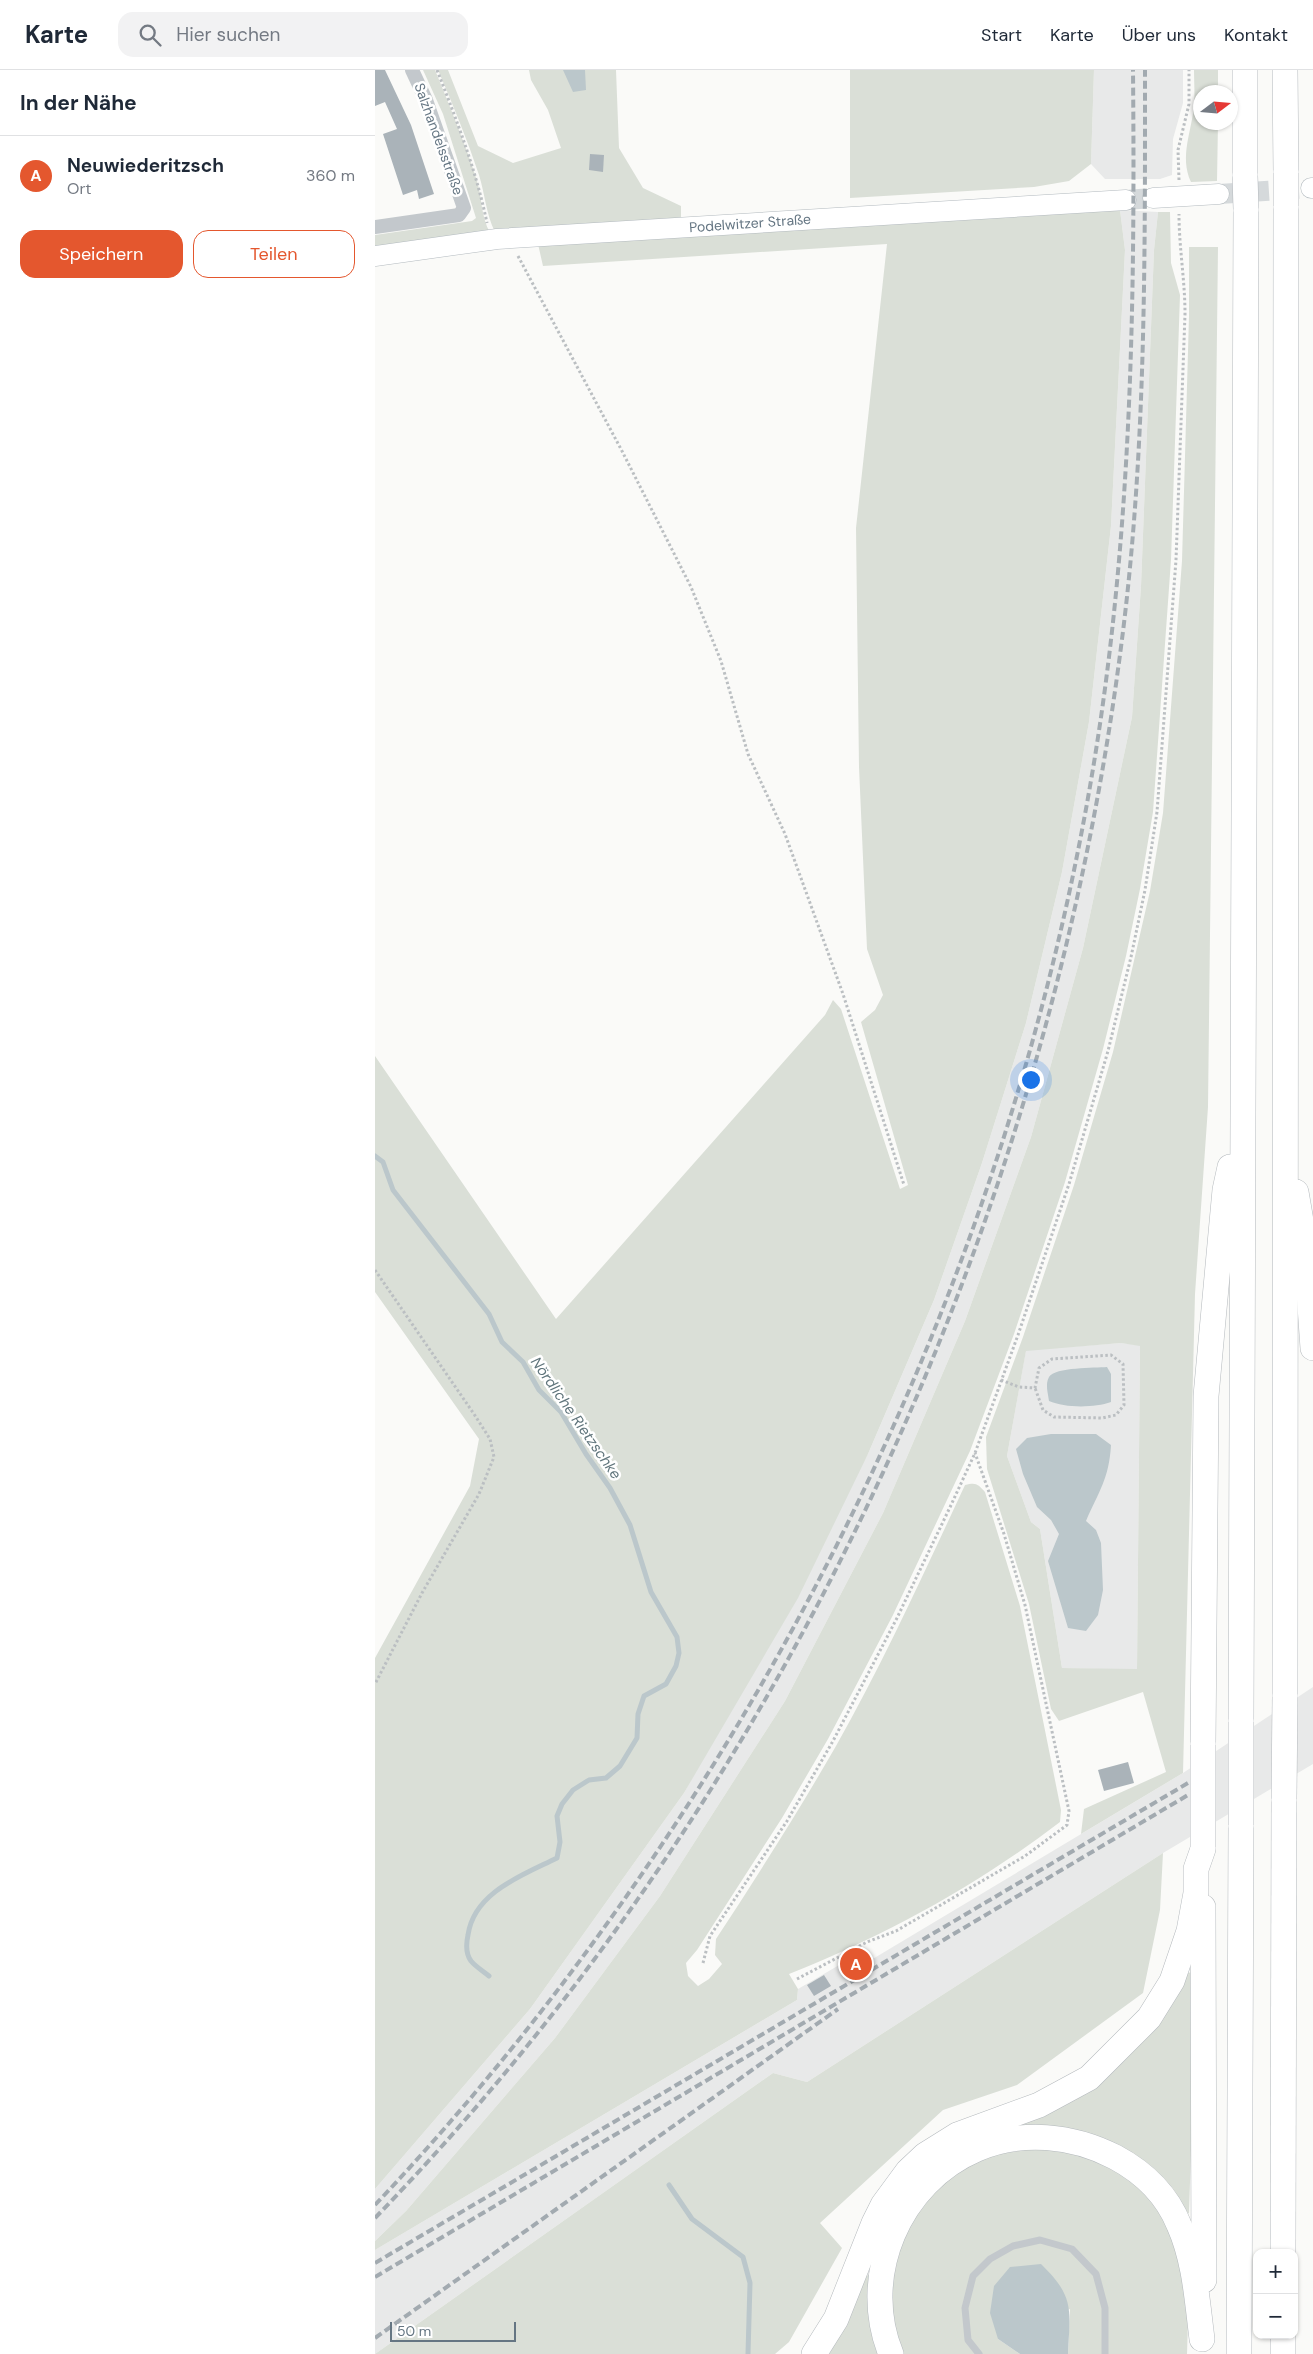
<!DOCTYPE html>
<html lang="de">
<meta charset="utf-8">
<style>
body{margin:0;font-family:"DM Sans",sans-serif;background:#f2f2f3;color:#1f2937}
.controls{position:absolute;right:15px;bottom:15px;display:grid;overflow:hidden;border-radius:10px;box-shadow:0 1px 4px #0004}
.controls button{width:45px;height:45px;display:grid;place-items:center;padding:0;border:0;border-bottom:1px solid #e0e1e3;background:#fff;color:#1f2937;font:25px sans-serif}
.compass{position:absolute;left:818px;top:15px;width:45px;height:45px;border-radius:50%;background:#fff;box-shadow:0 1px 4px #0004;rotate:74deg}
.scale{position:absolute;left:15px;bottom:12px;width:126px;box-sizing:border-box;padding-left:5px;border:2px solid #657683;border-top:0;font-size:14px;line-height:18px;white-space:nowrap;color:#657683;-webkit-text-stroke:4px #fff;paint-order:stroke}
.you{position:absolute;left:655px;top:1009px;width:18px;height:18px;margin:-12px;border:4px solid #fff;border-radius:50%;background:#1a73e8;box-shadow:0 0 0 8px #1a73e833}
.badge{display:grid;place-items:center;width:32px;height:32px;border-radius:50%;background:#e4572e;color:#fff;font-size:16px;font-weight:700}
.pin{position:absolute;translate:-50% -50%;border:2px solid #fff;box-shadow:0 1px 5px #0006}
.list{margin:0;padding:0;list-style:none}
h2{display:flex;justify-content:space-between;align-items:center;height:65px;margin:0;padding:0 20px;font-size:21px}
h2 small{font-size:16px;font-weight:400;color:#747a83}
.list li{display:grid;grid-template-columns:32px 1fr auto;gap:15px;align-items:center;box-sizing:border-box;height:80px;padding:0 20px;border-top:1px solid #e0e1e3}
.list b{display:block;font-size:19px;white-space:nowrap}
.list p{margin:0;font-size:16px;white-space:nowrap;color:#747a83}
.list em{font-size:16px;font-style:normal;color:#747a83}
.actions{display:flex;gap:10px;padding:15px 20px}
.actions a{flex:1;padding:11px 0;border:1px solid #e4572e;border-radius:15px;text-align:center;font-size:18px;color:#e4572e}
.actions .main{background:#e4572e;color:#fff}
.icon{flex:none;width:28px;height:28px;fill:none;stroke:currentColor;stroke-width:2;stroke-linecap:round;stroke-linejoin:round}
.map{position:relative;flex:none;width:938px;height:2284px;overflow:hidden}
header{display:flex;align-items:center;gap:30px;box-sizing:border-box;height:70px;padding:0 25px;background:#fff;border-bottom:1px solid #e0e1e3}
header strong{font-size:24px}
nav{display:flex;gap:28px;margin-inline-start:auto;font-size:18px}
.search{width:350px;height:45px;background:#f2f2f3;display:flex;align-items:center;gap:12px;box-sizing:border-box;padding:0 18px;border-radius:15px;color:#747a83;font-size:19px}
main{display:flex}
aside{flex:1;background:#fff}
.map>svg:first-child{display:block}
.built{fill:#e8e9e9}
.green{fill:#dadfd7;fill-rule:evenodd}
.water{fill:#bbc7cb}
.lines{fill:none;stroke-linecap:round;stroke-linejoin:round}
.stream{stroke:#bbc7cb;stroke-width:5}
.building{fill:#aab3b9}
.secondary-tunnel{stroke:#d5d9db;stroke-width:20;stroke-dasharray:20 10;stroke-linecap:butt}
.secondary-casing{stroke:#b3babf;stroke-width:21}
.highway-casing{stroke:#b4b9bd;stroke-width:26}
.path{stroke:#bbbfc2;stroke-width:3;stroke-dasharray:2.5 2.5;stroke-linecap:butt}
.lane{stroke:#c3c8cc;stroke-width:7}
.street{stroke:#c3c8cc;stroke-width:14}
.secondary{stroke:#fff;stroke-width:20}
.highway{stroke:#fff;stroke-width:25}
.rail{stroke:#a2aab0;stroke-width:4;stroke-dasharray:8 4;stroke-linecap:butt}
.highway-bridge-casing{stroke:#b4b9bd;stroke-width:26;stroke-linecap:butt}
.highway-bridge{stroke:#fff;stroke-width:25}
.labels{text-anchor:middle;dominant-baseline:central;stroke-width:5;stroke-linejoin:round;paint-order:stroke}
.street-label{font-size:14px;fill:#657683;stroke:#fff}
.water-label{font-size:15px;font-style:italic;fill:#60757c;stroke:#fff}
</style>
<header>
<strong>Karte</strong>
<div class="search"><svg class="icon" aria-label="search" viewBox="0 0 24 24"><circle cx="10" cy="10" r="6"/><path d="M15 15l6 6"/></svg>Hier suchen</div>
<nav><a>Start</a><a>Karte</a><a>Über uns</a><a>Kontakt</a></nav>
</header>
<main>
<aside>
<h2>In der Nähe<small></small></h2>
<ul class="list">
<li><span class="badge">A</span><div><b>Neuwiederitzsch</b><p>Ort</p></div><em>360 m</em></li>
</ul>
<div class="actions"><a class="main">Speichern</a><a>Teilen</a></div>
</aside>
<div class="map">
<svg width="938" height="2284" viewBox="0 0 938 2284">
<rect width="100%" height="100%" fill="#fafaf8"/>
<g class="built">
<path d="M 719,0 L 808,0 L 808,33 L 798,69 L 797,105 L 785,109 L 730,109 L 716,94 Z"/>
<path d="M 745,140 L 783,142 L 779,180 L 766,516 L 757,647 L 708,878 L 656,1067 L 590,1251 L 508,1443 L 410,1631 L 285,1826 L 180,1968 L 31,2141 L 0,2171 L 0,2119 L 155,1939 L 309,1723 L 493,1384 L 559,1230 L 607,1093 L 651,953 L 687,802 L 714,652 L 736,456 L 750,180 Z"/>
<path d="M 746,1273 L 765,1275 L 762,1600 L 687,1598 L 665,1459 L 656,1452 L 632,1386 L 651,1280 Z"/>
<path d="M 938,1617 L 938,1694 L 788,1783 L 432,2012 L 398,2003 L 0,2284 L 0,2180 L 422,1930 L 423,1919 L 490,1880 L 496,1890 L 808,1703 Z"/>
</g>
<g class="green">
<path d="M 48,0 L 60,0 C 75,37 90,73 102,111 C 107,128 106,147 115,163 L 0,179 L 0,165 L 97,151 L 101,148 L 68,44 Z"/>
<path d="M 63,0 L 73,0 L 103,76 L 138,93 L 186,78 L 173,40 L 156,10 L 154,0 L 241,0 L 244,78 L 268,118 L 306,136 L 306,148 L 120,162 C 111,144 110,124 104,105 C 92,69 78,35 63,0 Z"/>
<path d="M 475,0 L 719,0 L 716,94 L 694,111 L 659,117 L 475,128 Z"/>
<path d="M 819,0 L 843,0 L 843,22 L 826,22 L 826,52 L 843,53 L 842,111 L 816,112 C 804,86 817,61 819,35 C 820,24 819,12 819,0 Z"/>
<path d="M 745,140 L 750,180 L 736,456 L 714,652 L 687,802 L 651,953 L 607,1093 L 559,1230 L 493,1384 L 423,1528 L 309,1723 L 155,1939 L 0,2119 L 0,1588 L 95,1416 L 104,1369 L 0,1222 L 0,986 L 181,1249 L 450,945 L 458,930 L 466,939 L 525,1119 L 533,1115 L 486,952 L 500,940 L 508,925 L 492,879 L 484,697 L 481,458 L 512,174 L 168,196 L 163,174 Z"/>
<path d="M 783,142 L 795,142 L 796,193 L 805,225 L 796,490 L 778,742 L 765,819 L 751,886 L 728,979 L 690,1112 L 639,1264 L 595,1381 L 518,1545 L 453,1669 L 407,1748 L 322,1880 L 311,1893 L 313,1906 L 323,1916 L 334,1909 L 347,1894 L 340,1885 L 341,1869 C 383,1805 423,1742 461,1676 C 509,1591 549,1503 590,1415 C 601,1412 603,1414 610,1422 L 645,1536 L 686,1740 L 685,1752 C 603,1815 510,1866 414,1904 L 423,1919 L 422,1930 L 0,2180 L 0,2171 L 31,2141 L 180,1968 L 285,1826 L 410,1631 L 508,1443 L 590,1251 L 656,1067 L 708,878 L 757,647 L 766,516 L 779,180 Z"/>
<path d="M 814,177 L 843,177 L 833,1037 L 820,1224 L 808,1703 L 706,1764 L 709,1739 L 791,1702 L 768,1622 L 684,1651 L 676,1639 L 654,1534 L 612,1399 L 611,1367 L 648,1267 L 699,1115 L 738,982 L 775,821 L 788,743 L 807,491 L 814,246 ZM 746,1273 L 765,1276 L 762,1599 L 687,1598 L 665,1459 L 656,1452 L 632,1386 L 651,1281 Z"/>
<path d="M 788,1783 L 785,1840 L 768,1923 L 642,2015 L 568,2040 L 445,2153 L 467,2178 L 414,2272 L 400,2284 L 0,2284 L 398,2003 L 432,2012 Z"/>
<path d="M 819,1901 L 820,1951 L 814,2144 L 767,2091 L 631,2062 L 666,2041 L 808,1905 Z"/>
<path d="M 671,2077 L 717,2086 L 762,2112 L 789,2144 L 814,2217 L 812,2284 L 693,2284 L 695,2239 L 623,2269 L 645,2284 L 527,2284 L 520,2263 L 514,2227 L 521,2188 L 537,2145 L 563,2116 L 593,2094 L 615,2085 Z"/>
<path d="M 496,2204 L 507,2284 L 454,2284 L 471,2254 L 491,2206 Z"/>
</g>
<g class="water">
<path d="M 188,0 L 210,0 L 211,20 L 198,22 Z"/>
<path d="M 732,1297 L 736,1304 L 736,1332 C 719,1338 690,1338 674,1331 C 673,1323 670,1314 674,1307 C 680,1297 720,1298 732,1297 Z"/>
<path d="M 676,1364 L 721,1364 L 736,1375 C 734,1409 724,1421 711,1451 L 721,1460 L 726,1473 L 728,1520 L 723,1545 L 711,1561 L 693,1558 L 673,1491 L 684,1464 L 676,1450 L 662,1437 L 648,1404 L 641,1379 L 652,1368 Z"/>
<path d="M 666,2194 C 700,2227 695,2239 693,2284 L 645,2284 L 623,2269 L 615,2243 L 619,2216 L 635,2197 Z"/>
</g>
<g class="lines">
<g class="stream">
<path d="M 0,1086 L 8,1092 L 18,1120 L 114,1244 L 127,1272 L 148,1292 L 164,1320 L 186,1342 L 211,1384 L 235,1418 L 255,1455 L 276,1522 L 302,1567 L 304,1583 L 301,1596 L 291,1614 L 269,1626 L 263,1644 L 262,1668 L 245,1696 L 231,1708 L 214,1710 L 198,1720 L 187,1734 L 182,1746 L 185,1772 L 182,1788 C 148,1805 99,1822 93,1865 C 91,1874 91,1884 96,1891 C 101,1897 108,1901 114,1906"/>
<path d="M 294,2115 L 317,2149 L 368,2187 L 375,2213 L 373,2284"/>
</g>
</g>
<g class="building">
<path d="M 0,0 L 10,0 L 36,55 L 59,124 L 44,129 L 42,120 L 28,125 L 8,64 L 22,59 L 10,32 L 0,36 Z"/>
<path d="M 215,84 L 229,85 L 228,102 L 214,100 Z"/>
<path d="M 753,1692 L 759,1713 L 729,1721 L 723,1700 Z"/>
<path d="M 449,1905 L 456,1916 L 439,1926 L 432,1915 Z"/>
</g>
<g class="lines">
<g class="secondary-tunnel">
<path d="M 844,124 L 936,118"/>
<path d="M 751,130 L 778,128"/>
</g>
<g class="secondary-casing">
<g id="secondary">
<path d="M 936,118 L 938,118"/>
<path d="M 778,128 L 844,124"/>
<path d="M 0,186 L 122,169 L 751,130"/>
</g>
</g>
<g class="highway-casing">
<g id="highway">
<path d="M 870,0 L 870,106"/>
<path d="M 910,0 L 911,103"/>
<path d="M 921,1122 L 931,1180 L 938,1278"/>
<path d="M 910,1627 L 911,136"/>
<path d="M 866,1652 C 866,1148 871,644 871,139"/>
<path d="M 828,1675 L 831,1326 L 850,1120 L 855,1097"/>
<path d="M 828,1837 L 829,2210"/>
<path d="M 908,2183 L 909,1729"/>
<path d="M 439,2284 L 461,2249 L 499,2153 L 508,2135 L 533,2101 L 550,2085 L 582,2065 L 664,2035 L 714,2008 L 774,1948 L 797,1911 L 814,1861 L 821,1823 L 821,1799 L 828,1779"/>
<path d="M 516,2284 C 484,2206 524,2112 602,2079 C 647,2060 697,2065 740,2087 C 768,2102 792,2125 804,2155 C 820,2191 822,2230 827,2269"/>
<path d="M 864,2284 L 866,1755"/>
<path d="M 908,2284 L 908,2265"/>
</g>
</g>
<g class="path">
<path d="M 62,0 C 82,51 101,100 112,153"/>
<path d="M 804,110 L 803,80 L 814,34 L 814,0"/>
<path d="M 143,186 L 247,381 L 316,517 L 346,591 L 373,684 L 410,764 L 468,924 L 529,1115"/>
<path d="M 0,1200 L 99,1344 L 115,1369 L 119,1387 L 104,1424 L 47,1523 L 0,1614"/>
<path d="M 626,1310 L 644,1317 L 660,1318 L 664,1298 L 677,1289 L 736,1285 L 748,1294 L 749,1335 L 741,1345 L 727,1348 L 679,1347 L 668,1340 L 660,1318"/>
<path d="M 328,1893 L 335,1866 L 412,1751 L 458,1671 L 522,1548 L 577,1433 L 600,1383 L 643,1265 L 694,1114 L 733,981 L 756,887 L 770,820 L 782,742 L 801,490 L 810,244 C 810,210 804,178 804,144"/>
<path d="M 422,1909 L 492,1872 L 521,1861 L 650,1786 L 692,1755 L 694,1741 L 650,1535 L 629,1464 L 600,1383"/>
</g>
<path class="lane" d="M 604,2284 L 593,2270 L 590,2238 L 598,2206 L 615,2189 L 638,2176 L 665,2170 L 697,2179 L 721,2204 L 730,2238 L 730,2284"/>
<path class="street" d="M 0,157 L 84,145 L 89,138 L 51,30 L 37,0"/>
<use href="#secondary" class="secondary"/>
<use href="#highway" class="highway"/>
<g class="rail">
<path d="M 0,2135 C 380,1732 644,1203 725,654 C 757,437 760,219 758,0"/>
<path d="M 0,2148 C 410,1724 671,1161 746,577 C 771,386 770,193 770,0"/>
<path d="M 0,2193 L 813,1713"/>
<path d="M 0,2207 L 813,1725"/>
<path d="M 0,2268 L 463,1939"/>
</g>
<g class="highway-bridge-casing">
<g id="highway-bridge">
<path d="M 911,103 L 911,136"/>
<path d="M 870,106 L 871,139"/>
<path d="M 909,1729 L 910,1627"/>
<path d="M 866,1755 L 866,1652"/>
<path d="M 828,1777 L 828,1675"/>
</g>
</g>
<use href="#highway-bridge" class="highway-bridge"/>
</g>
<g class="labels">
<g class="street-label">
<text transform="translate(64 69) rotate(70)">Salzhandelsstraße</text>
<text transform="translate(375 153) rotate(-4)">Podelwitzer Straße</text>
</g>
<g class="water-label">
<text transform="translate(201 1348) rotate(55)">Nördliche Rietzschke</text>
</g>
</g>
</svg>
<div class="controls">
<button>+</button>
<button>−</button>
</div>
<svg class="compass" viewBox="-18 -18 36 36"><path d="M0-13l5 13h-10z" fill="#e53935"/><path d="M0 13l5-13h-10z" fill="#747a83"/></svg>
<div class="scale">50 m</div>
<div class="you"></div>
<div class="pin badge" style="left:481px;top:1894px">A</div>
</div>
</main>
